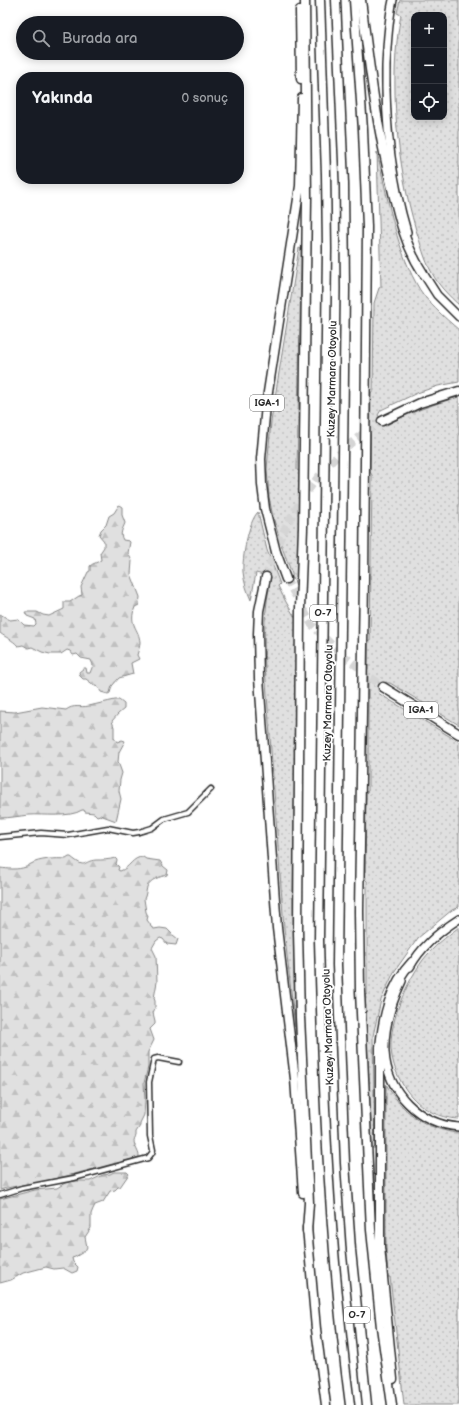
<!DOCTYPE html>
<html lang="tr">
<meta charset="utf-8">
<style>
body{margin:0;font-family:"Balsamiq Sans",sans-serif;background:#20242c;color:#f1f3f6}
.controls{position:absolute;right:12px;top:12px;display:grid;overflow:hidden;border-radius:8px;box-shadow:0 2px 10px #0003}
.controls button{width:36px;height:36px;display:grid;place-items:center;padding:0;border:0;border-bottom:1px solid #363941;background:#171b24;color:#f1f3f6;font:20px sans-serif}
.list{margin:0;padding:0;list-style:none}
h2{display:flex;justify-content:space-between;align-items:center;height:52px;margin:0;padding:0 16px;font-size:17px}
h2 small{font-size:13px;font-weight:400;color:#9ea1a6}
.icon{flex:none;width:22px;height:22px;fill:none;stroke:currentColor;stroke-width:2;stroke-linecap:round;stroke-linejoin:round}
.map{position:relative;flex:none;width:459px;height:1405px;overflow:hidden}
.search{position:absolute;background:#171b24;box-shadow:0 2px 10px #0003;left:16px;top:16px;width:228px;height:44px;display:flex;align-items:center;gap:10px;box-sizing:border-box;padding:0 14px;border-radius:22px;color:#9ea1a6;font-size:15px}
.panel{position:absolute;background:#171b24;box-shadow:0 2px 10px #0003;left:16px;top:72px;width:228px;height:112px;border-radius:16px}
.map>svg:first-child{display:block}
.grass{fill:url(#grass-dots);stroke:#868686;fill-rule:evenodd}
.forest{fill:url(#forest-firs);stroke:#868686}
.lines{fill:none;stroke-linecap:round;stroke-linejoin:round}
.motorway-tunnel{stroke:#d5d5d5;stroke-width:8;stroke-dasharray:8 4;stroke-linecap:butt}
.minor-casing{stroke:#2b2b2b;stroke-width:7}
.trunk-casing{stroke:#2b2b2b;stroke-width:10}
.motorway-casing{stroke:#2b2b2b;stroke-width:11}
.minor{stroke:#fff;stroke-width:4}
.trunk{stroke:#fff;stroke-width:7}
.motorway{stroke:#fff;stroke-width:8}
.labels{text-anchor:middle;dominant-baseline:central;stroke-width:3.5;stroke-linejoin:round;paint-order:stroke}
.shield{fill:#fff;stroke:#6b6b6b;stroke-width:1}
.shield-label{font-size:10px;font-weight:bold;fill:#2b2b2b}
.street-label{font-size:11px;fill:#2b2b2b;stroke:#fff}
</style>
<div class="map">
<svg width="459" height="1405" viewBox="0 0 459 1405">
<defs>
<pattern id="grass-dots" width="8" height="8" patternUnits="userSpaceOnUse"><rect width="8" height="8" fill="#e0e0e0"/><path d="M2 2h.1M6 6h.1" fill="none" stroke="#c0c0c0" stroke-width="1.8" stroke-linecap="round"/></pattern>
<pattern id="forest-firs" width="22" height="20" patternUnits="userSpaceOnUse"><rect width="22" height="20" fill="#e0e0e0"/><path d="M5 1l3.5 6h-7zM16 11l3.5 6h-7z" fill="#c0c0c0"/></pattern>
</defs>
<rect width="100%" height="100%" fill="#fff"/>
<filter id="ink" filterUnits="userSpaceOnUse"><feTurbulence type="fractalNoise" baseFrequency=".025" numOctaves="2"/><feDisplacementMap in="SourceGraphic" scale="8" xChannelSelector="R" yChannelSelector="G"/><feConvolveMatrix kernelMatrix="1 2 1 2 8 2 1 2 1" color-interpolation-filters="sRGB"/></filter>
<g filter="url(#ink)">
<g class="grass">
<path d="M 400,0 L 459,0 L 459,305 C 449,296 438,285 432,273 C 424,259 421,244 416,230 C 397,166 388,80 401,15 L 397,13 ZM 414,15 L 444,15 L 444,117 L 414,117 Z"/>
<path d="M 377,152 C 387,195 395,244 416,283 C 425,301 444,317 459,330 L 459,382 L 438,386 L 417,393 L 381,410 L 378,415 L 385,426 C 408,413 433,404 459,397 L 459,725 L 390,683 L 385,683 L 378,693 L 459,742 L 459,907 L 452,910 L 418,938 L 394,972 L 381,1000 L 373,1036 L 375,1148 L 372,1148 L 365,995 L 367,994 L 367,881 L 365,879 L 366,792 L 368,791 L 368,641 L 370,641 L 372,475 L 370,472 L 371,392 L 373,392 L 374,303 L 379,288 L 381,287 Z"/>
<path d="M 299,248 L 301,249 L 301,270 L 297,470 L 299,471 L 298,585 L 296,586 L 294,580 L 292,579 L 292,574 L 283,550 L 273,517 L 269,497 L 267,469 L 271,422 Z"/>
<path d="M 258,512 L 267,550 L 280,584 L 278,586 L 286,602 L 297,621 L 293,893 L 295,1027 L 284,928 L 265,667 C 263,636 265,607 271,577 L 256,573 L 251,600 C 247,591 244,582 243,572 C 242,559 248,522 258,512 Z"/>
<path d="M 459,927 L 459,1119 C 437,1118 420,1108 407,1091 C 398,1079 392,1064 391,1048 C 390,1020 406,983 423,960 C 433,947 446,937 459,927 Z"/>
<path d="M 386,1084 C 399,1107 418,1124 443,1130 C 449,1132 454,1133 459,1133 L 459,1405 L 404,1405 L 390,1277 L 388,1277 L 386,1250 Z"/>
</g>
<g class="forest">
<path d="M 119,505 L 122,507 L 122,515 L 125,523 C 123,529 119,533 123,540 L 129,541 L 130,542 L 128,553 L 132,561 L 131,574 L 140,597 L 139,605 L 135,607 C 128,625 139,628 140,642 C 140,647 138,651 137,655 L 139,659 L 131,663 L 133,674 L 119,678 L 112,686 L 110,693 L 108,694 L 101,692 L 98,687 L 95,686 L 86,679 L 83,679 L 80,676 L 79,672 L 84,668 L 86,668 L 87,673 L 90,673 L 93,665 L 91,660 L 81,658 L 77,654 L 73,655 L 70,651 L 67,650 L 61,654 L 50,654 L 42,652 L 32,647 L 28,648 L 23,645 L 18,646 C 12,639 6,638 0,633 L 0,614 L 10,620 C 19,619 17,618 24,625 L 34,626 L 36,624 L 35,619 L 27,616 L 25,612 L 37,612 L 43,615 L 49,616 L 64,609 L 64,602 L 70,602 L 79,596 L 82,595 L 81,587 L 88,572 L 90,571 L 90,566 C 93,563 97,563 101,560 L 100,553 L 104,547 L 104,541 L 99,535 L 101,530 L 106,525 L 109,516 L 114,513 Z"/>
<path d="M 115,700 L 119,700 L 124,704 L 124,709 L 118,714 L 112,721 L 114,727 L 114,738 L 117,742 L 122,740 L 125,741 L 119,752 L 118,762 L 122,773 L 120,780 L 119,791 L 121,799 L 116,821 L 100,815 L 97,816 L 94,813 L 85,812 L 84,810 L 82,810 C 70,818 43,814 29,815 C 19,816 10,818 0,818 L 0,711 L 15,712 L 42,707 L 66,710 C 74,704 80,708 89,706 C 97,704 106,702 115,700 Z"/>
<path d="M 69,857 L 71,857 C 87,870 82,861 96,860 C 102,860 109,860 115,858 L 117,860 L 116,864 L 119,867 L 118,870 L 120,871 C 130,868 132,857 143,857 L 146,859 L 160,861 L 163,866 L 168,870 L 167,875 C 160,877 150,879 147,887 C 146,891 146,895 144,899 L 146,912 L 148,916 L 147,920 L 150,924 L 151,927 L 154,929 L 160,928 L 167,929 L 173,935 L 178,939 L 176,945 L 167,944 L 163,939 L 160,938 L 156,941 L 152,948 L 156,956 L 157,982 L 154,998 L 155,1001 L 155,1008 L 153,1013 L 155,1021 L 155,1024 L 150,1029 L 154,1040 L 148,1052 L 148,1067 L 144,1083 L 145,1101 L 144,1115 L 140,1123 L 140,1126 L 136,1132 L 136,1136 C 131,1142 137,1148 139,1155 L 139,1157 C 108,1165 77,1174 45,1181 C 30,1185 15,1185 0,1190 L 0,868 C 9,869 17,870 26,867 C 31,866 26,866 31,864 C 39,859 56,858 66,859 Z"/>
<path d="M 114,1172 L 127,1172 L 129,1174 L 120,1187 L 118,1187 L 115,1190 L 110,1191 L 103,1202 L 95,1205 L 93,1209 L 91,1214 L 91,1228 L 85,1237 L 87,1247 L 85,1251 L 75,1257 L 72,1258 L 73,1262 L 78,1267 L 77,1271 L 72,1273 L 63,1268 L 54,1269 L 46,1267 L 23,1273 L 11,1280 L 0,1283 L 0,1199 L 35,1190 L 57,1188 L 65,1183 L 76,1181 L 90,1181 L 103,1175 L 110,1174 Z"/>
</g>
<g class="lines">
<g class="motorway-tunnel">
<path d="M 266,577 C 283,516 327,453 382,421"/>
<path d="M 286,579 L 312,625 L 338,651 L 383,687"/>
</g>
<g class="minor-casing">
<g id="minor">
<path d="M 0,837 L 41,833 L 68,835 L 108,828 L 133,833 L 139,832 L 152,828 L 164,819 L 188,812 L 211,789"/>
<path d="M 0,1195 L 22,1188 L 74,1178 L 148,1158 L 152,1153 L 153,1150 L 150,1136 L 149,1082 L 154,1059 L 158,1058 L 179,1062"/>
</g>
</g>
<g class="trunk-casing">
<g id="trunk">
<path d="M 393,0 C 388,22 387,44 386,66 C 385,122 391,178 407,232"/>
<path d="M 421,270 L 437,295 L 459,317"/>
<path d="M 410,967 C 421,947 440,931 459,919"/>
<path d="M 402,981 C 392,1002 384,1028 385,1052 C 387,1092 419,1124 459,1127"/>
</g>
</g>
<g class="motorway-casing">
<g id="motorway">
<path d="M 305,0 L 307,198 L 303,528 L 300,608 L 298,931 L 300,1017 L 309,1203 L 307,1231"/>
<path d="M 320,0 L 326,174 L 327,249 L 319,940 C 323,1096 330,1251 350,1405"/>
<path d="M 336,0 L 344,184 L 345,288 L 337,965 L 345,1163 L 351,1250 L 367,1405"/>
<path d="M 354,0 L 363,130 L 367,227 L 364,579 L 359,911 L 360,991 L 371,1230 L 381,1327 L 392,1405"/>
<path d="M 361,0 C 369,62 376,124 391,184 C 398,215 405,246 423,273"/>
<path d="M 300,10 L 301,79"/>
<path d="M 382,421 L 420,403 L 459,391"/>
<path d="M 266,577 L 259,611 L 258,634 L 259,678 L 277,928 L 295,1079 L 303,1193"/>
<path d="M 286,579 L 276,552 L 265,509 L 262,485 L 261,459 L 266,405 L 300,186 L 302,98"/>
<path d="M 383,687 L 459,734"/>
<path d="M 307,1227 L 316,1329 L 326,1405"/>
<path d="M 393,1379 L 380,1247 L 380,1047 C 383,1017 390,985 412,962"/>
</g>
</g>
<use href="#minor" class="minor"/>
<use href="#trunk" class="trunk"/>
<use href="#motorway" class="motorway"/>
</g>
</g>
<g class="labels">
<g class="shield">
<rect x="250" y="395" width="34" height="16" rx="3"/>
<rect x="310" y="605" width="26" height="16" rx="3"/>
<rect x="404" y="702" width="34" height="16" rx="3"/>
<rect x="344" y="1307" width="26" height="16" rx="3"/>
</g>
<g class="shield-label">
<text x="267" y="403">IGA-1</text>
<text x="323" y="613">O-7</text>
<text x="421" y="710">IGA-1</text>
<text x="357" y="1315">O-7</text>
</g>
<g class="street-label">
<text transform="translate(332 379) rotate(-89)">Kuzey Marmara Otoyolu</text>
<text transform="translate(328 703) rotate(-89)">Kuzey Marmara Otoyolu</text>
<text transform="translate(328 1027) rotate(-92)">Kuzey Marmara Otoyolu</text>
</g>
</g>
</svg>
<div class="controls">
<button>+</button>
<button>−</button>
<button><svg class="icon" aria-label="locate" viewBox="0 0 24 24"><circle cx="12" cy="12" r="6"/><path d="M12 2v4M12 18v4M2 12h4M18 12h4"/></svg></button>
</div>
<div class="search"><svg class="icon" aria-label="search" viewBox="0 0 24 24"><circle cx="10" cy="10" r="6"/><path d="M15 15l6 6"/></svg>Burada ara</div>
<section class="panel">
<h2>Yakında<small>0 sonuç</small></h2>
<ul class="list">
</ul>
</section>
</div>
